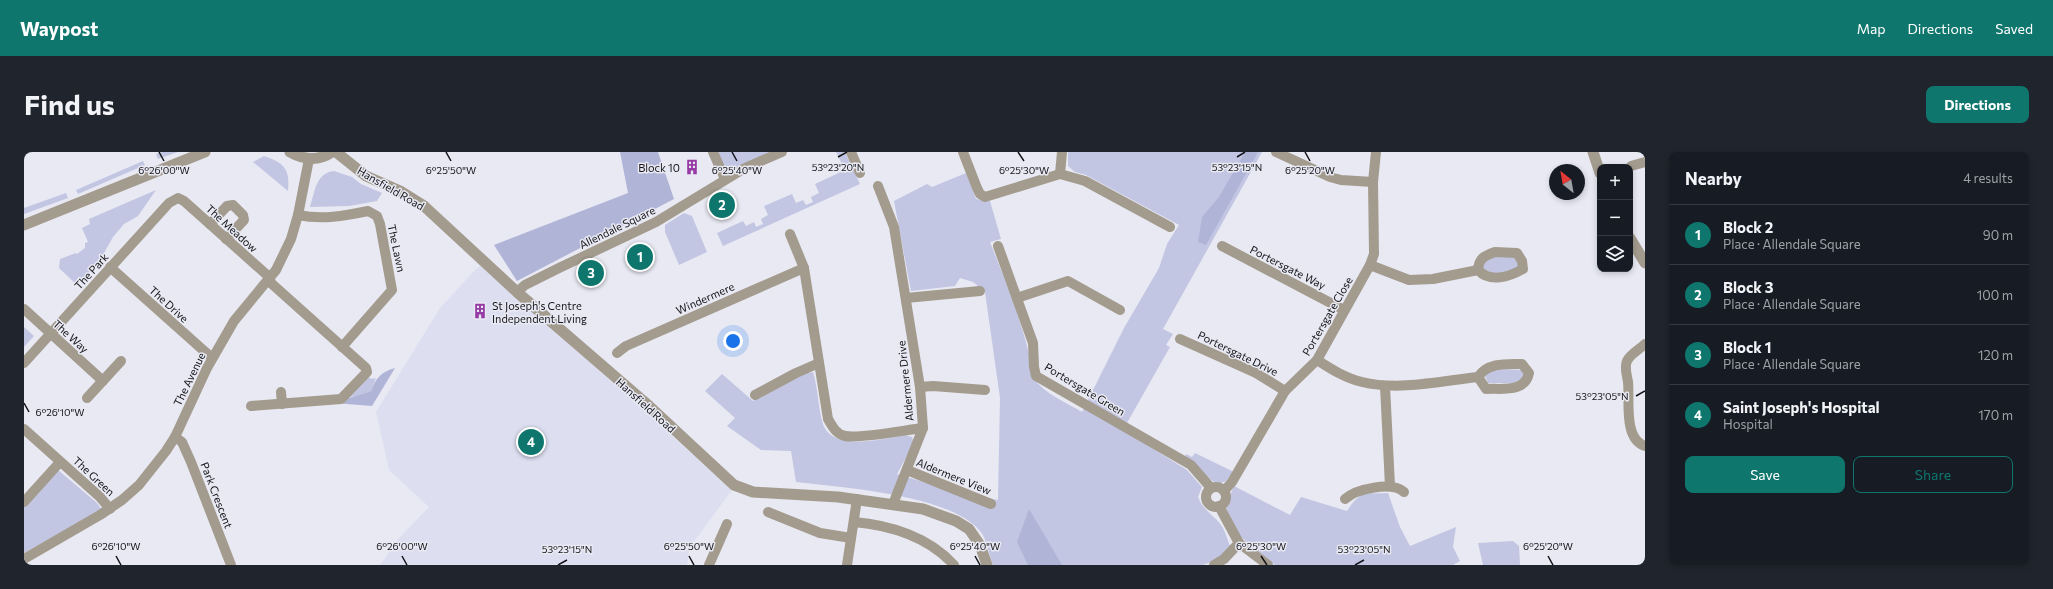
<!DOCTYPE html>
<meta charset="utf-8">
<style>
body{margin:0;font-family:Commissioner,sans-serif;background:#20242c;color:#f1f3f6}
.controls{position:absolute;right:12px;top:12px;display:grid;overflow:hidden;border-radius:8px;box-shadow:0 2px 6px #0003}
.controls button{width:36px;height:36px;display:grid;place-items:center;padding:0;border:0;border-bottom:1px solid #363941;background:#171b24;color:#f1f3f6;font:20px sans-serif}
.compass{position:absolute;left:1525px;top:12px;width:36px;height:36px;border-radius:50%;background:#171b24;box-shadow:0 2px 6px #0003;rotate:329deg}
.you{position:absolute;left:709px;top:189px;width:14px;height:14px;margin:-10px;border:3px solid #fff;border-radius:50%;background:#1a73e8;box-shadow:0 0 0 6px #1a73e833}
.badge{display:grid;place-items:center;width:26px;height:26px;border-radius:50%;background:#0f766e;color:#fff;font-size:13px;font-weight:700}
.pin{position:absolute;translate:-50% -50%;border:2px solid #fff;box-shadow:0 1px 4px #0006}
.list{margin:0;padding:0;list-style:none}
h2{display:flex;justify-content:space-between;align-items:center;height:52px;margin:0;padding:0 16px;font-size:17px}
h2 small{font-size:13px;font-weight:400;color:#9ea1a6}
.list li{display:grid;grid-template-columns:26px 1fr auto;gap:12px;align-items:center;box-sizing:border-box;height:60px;padding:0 16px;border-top:1px solid #363941}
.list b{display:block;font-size:15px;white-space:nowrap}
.list p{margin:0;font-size:13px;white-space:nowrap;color:#9ea1a6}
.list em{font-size:13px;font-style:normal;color:#9ea1a6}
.actions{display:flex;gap:8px;padding:12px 16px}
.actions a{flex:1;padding:9px 0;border:1px solid #0f766e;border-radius:8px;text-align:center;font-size:14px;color:#0f766e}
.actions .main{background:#0f766e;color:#fff}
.icon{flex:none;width:22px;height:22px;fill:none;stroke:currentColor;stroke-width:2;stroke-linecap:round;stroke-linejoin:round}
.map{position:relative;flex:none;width:1621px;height:413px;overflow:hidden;border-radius:8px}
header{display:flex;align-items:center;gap:24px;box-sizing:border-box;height:56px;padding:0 20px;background:#0f766e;color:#fff}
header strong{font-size:19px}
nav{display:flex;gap:22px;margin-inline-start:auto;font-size:14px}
.intro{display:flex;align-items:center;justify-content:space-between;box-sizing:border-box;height:96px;padding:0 24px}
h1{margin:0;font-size:28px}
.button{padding:10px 18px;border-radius:8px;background:#0f766e;color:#fff;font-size:14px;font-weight:700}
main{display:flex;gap:24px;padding:0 24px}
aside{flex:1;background:#171b24;border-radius:8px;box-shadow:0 2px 6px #0003}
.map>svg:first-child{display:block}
.built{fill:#dddff1}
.green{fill:#c2c6e2}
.forest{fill:#b0b4d7}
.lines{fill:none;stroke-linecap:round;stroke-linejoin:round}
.minor{stroke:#a39b8d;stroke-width:10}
.tertiary{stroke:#a39b8d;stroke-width:11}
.ticks{fill:none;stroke:#141418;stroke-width:1.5}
.labels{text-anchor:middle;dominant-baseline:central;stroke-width:3;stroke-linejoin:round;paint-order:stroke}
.poi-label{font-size:11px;fill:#141418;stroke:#e8e9f3;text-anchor:end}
.street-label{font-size:11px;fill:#141418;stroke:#e8e9f3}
.ticks-label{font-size:10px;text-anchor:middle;fill:#141418;stroke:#e8e9f3;stroke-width:3;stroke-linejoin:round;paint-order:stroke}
</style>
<header>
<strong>Waypost</strong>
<nav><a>Map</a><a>Directions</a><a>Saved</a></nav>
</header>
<div class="intro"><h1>Find us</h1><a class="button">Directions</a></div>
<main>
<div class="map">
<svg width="1621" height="413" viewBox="0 0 1621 413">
<rect width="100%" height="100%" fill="#e8e9f3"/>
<path class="built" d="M 458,113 L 708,338 L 666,395 L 663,413 L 356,413 L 375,386 L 405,355 L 365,318 L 352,260 L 416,156 L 451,118 Z"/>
<g class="green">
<path d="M 138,0 L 154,0 L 134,7 L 132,2 Z"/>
<path d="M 693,0 L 748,0 L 703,19 L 700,17 Z"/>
<path d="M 812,0 L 821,0 L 836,32 L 699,94 L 693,81 L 719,69 L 722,74 L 730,70 L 732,75 L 739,72 L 737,67 L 744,63 L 740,54 L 768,42 L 772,51 L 779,48 L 782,53 L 789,50 L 787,45 L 795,41 L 791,32 L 821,18 Z"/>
<path d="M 1044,0 L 1238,0 L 1139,177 L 1149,182 L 1142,193 L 1146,195 L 1099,278 L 1163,318 L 1178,335 L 1174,345 C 1179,359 1192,364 1199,376 C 1202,382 1204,389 1206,394 L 1194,408 L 1178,413 L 969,413 C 965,403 963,387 956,379 C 927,343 817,335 772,330 L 767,299 L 737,298 L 703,274 L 711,266 L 681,239 L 698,222 L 729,249 C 747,236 768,223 789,220 C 794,237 794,253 798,269 C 805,301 859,287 881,283 L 888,285 L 890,291 L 873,322 L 938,342 L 974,348 L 976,246 L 961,140 L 949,130 L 936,126 L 931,134 L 887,139 L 870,49 L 903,32 L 908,35 L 942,21 L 952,47 L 966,49 L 977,87 L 966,90 C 980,126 995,161 1004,198 C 1007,207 1004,220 1010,227 C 1021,242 1043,251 1058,260 L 1100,176 L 1135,116 L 1143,92 L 1155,73 L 1062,23 L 1051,20 L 1044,14 Z"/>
<path d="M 240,4 C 261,11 266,18 264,39 L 229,10 Z"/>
<path d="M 119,9 L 121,13 L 54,42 L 52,38 Z"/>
<path d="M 310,19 L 328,25 L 337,32 L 358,41 L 353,49 L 325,54 L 286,55 C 291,39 292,21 310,19 Z"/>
<path d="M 132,38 L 114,64 L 100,72 L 89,85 L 74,112 L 53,133 L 35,116 L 36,107 L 52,101 L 53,102 L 61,96 L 61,91 L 64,90 L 58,76 L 66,72 L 65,67 Z"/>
<path d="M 42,41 L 44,46 L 0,62 L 0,56 Z"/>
<path d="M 660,61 L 668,64 L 683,100 L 655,113 L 641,80 L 641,73 Z"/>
<path d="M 1493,101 L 1499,117 L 1468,125 L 1454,111 L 1458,105 Z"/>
<path d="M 0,175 L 10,184 L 0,195 Z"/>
<path d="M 1480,217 L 1498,218 L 1503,224 L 1493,231 L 1464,231 L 1461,224 L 1463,219 Z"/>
<path d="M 342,224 L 348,227 L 352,226 L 347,239 L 337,244 L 323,245 Z"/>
<path d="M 1171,301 L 1210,320 L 1202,329 L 1194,332 L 1187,328 L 1173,314 L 1160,306 L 1162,302 L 1168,305 Z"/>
<path d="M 34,318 L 73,351 L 78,358 L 0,401 L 0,355 Z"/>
<path d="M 1210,334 L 1266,363 L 1277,345 L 1323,359 C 1337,338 1340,342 1364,341 L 1376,375 L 1386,394 L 1432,375 L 1429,395 L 1436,409 L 1429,413 L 1251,413 L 1211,380 L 1202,359 L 1205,346 Z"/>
<path d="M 1489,389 L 1495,394 L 1496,413 L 1459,413 L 1454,391 Z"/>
</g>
<g class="forest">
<path d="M 596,0 L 634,0 L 650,47 L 493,129 L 470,93 L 604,41 Z"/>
<path d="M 1221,0 L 1234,0 L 1182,93 L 1174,90 L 1178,65 L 1195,45 Z"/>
<path d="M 371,216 L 348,254 L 310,251 C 323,245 334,245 347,239 C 352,226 357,220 371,216 Z"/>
<path d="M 1005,357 L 1038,413 L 1004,413 L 993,390 Z"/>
</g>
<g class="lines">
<g class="minor">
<path d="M 689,0 L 701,27"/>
<path d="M 827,0 L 836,21"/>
<path d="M 939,0 L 953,36 L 956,42 L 961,45 L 1036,22 L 1061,29 L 1146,75"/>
<path d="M 1252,0 L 1306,25 L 1317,28 L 1349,30"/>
<path d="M 1607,14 L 1621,10"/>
<path d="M 1036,22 L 1038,0"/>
<path d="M 854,34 L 870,75 L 896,235 L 899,276 L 869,352"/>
<path d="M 274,63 C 298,68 320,64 344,59 L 353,64 L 356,72 L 368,138 L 318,195"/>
<path d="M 186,72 L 203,54 L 209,53 L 219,63 L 220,68 L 202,87"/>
<path d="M 766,82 L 780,116 L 804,267 C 808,274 812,282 821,284 C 836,287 881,278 899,276"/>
<path d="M 974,94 L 1009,191 L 1010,215 L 1012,224 L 1167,313 L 1187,336"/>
<path d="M 1198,94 L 1320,158"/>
<path d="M 1471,100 L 1493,101 L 1498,109 L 1499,117 C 1485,125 1466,131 1454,118 C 1455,106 1460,104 1471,100 Z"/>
<path d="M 1346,113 L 1385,128 L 1409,127 L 1454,118"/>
<path d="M 86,115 L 188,206"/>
<path d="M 493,140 L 501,133 L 535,116 L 632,70 L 721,16 L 758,0"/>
<path d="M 882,146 L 956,139"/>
<path d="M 993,146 L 1044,129 L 1096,158"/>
<path d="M 0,157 L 79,229"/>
<path d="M 1156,187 L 1232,221 L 1261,239"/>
<path d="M 1621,192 C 1616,197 1606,202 1603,209 C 1600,215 1603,223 1604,230 C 1606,248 1599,287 1621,294"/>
<path d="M 593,201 L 602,194 L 780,116"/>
<path d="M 1293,208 C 1307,217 1321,226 1338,230 C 1375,239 1417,229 1454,225 C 1464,210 1483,212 1498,212 L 1505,221 C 1501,241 1478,236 1462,237 L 1454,225"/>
<path d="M 0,211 L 145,51 L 154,46 L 160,49 L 243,123 L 248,132 L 342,216 L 343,220 L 317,247 L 227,254"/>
<path d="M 1361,234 L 1366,334"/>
<path d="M 896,235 L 909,234 L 961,238"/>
<path d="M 257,240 L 258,252"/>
<path d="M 731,243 L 772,221 L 795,211"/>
<path d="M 63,246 L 97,209"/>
<path d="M 0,277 L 76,345 L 86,357"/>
<path d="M 151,285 L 158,290 L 167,310 L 207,413"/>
<path d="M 883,318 L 967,352"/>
<circle cx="1192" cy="345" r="10"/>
<path d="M 1200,339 L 1208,330 L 1261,239 L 1293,208 L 1346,113 L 1350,102 L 1349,30 L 1352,0"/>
<path d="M 1321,347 C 1332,337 1368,329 1380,340"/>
<path d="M 0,350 L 36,310"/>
<path d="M 1195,354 L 1215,391 L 1244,413"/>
<path d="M 744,360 L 796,381 L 827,386"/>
<path d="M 830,370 C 866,373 905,385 930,413"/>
<path d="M 0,407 L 76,363 L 98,348 L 115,333 L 142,299 L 151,285 L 183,216 L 210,169 L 252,118 L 267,87 L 274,63 L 285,7"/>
<path d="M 685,413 L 703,372"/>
<path d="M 823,413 L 833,347"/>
<path d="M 1190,413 L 1200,407 L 1215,391"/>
</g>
<g class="tertiary">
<path d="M 266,0 C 280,8 295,9 308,0"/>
<path d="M 312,0 L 342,24 L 376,39 L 400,54 L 493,140 L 625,254 L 710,333 L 729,340 L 814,345 L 899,357 L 932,369 L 945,377 L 956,393 L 963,413"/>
<path d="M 1569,0 L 1576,21"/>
<path d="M 0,73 L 181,0"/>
<path d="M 1606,86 L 1621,111"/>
</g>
</g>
<path class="ticks" d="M 135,0 L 140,9M 422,0 L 427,9M 708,0 L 713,9M 994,0 L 1000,9M 1281,0 L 1286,9M 814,5 L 823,0M 1213,5 L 1221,0M 1612,244 L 1621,239M 0,251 L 5,260M 92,404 L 97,413M 378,404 L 383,413M 665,404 L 670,413M 951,404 L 956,413M 1237,404 L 1243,413M 1524,404 L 1529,413M 534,413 L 543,408M 1331,413 L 1340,408"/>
<defs>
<g id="building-bare" transform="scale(1.2)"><path d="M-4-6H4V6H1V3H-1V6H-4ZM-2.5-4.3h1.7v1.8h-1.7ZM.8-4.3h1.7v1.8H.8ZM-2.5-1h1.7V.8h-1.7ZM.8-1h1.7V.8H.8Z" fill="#963ba5" stroke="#e8e9f3" stroke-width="2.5" paint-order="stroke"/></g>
</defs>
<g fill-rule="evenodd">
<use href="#building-bare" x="668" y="15"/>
<use href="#building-bare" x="456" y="159"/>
</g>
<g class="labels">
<g class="poi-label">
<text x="656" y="15">Block 10</text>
<text x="468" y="153" text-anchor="start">St Joseph's Centre<tspan x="468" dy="13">Independent Living</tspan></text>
</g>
<g class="street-label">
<text transform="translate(367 36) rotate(30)">Hansfield Road</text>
<text transform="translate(593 75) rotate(-26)">Allendale Square</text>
<text transform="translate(208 76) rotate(42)">The Meadow</text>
<text transform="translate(373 96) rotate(78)">The Lawn</text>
<text transform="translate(1264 115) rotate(27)">Portersgate Way</text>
<text transform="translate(67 119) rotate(-48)">The Park</text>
<text transform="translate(681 146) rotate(-24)">Windermere</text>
<text transform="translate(145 152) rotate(42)">The Drive</text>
<text transform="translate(1303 164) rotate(-60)">Portersgate Close</text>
<text transform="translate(47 184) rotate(42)">The Way</text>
<text transform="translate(1214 201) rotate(26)">Portersgate Drive</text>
<text transform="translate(165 227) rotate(-64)">The Avenue</text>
<text transform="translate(881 229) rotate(-96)">Aldermere Drive</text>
<text transform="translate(1061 237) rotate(31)">Portersgate Green</text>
<text transform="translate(622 253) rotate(42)">Hansfield Road</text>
<text transform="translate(70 324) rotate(43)">The Green</text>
<text transform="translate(930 324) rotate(22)">Aldermere View</text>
<text transform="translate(193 343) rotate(69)">Park Crescent</text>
</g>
</g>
<g class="ticks-label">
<text x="814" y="19">53°23'20"N</text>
<text x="1213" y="19">53°23'15"N</text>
<text x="140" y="22">6°26'00"W</text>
<text x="427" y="22">6°25'50"W</text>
<text x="713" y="22">6°25'40"W</text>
<text x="1000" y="22">6°25'30"W</text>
<text x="1286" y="22">6°25'20"W</text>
<text x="1578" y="248">53°23'05"N</text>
<text x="36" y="264">6°26'10"W</text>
<text x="92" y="398">6°26'10"W</text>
<text x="378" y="398">6°26'00"W</text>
<text x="665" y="398">6°25'50"W</text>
<text x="951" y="398">6°25'40"W</text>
<text x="1237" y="398">6°25'30"W</text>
<text x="1524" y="398">6°25'20"W</text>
<text x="543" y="401">53°23'15"N</text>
<text x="1340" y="401">53°23'05"N</text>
</g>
</svg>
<div class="controls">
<button>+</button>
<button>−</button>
<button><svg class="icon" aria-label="layers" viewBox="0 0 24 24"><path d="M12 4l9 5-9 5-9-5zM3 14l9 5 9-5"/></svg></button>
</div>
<svg class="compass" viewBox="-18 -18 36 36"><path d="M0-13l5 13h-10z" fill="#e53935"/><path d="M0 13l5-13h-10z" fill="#9ea1a6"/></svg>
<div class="you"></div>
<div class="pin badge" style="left:616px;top:105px">1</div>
<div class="pin badge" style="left:698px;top:53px">2</div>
<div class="pin badge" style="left:567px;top:121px">3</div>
<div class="pin badge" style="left:507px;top:290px">4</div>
</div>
<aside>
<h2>Nearby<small>4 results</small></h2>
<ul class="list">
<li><span class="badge">1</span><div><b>Block 2</b><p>Place · Allendale Square</p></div><em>90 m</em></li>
<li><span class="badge">2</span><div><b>Block 3</b><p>Place · Allendale Square</p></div><em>100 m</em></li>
<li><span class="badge">3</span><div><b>Block 1</b><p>Place · Allendale Square</p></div><em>120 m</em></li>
<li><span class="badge">4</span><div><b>Saint Joseph's Hospital</b><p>Hospital</p></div><em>170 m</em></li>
</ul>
<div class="actions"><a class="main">Save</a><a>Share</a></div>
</aside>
</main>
